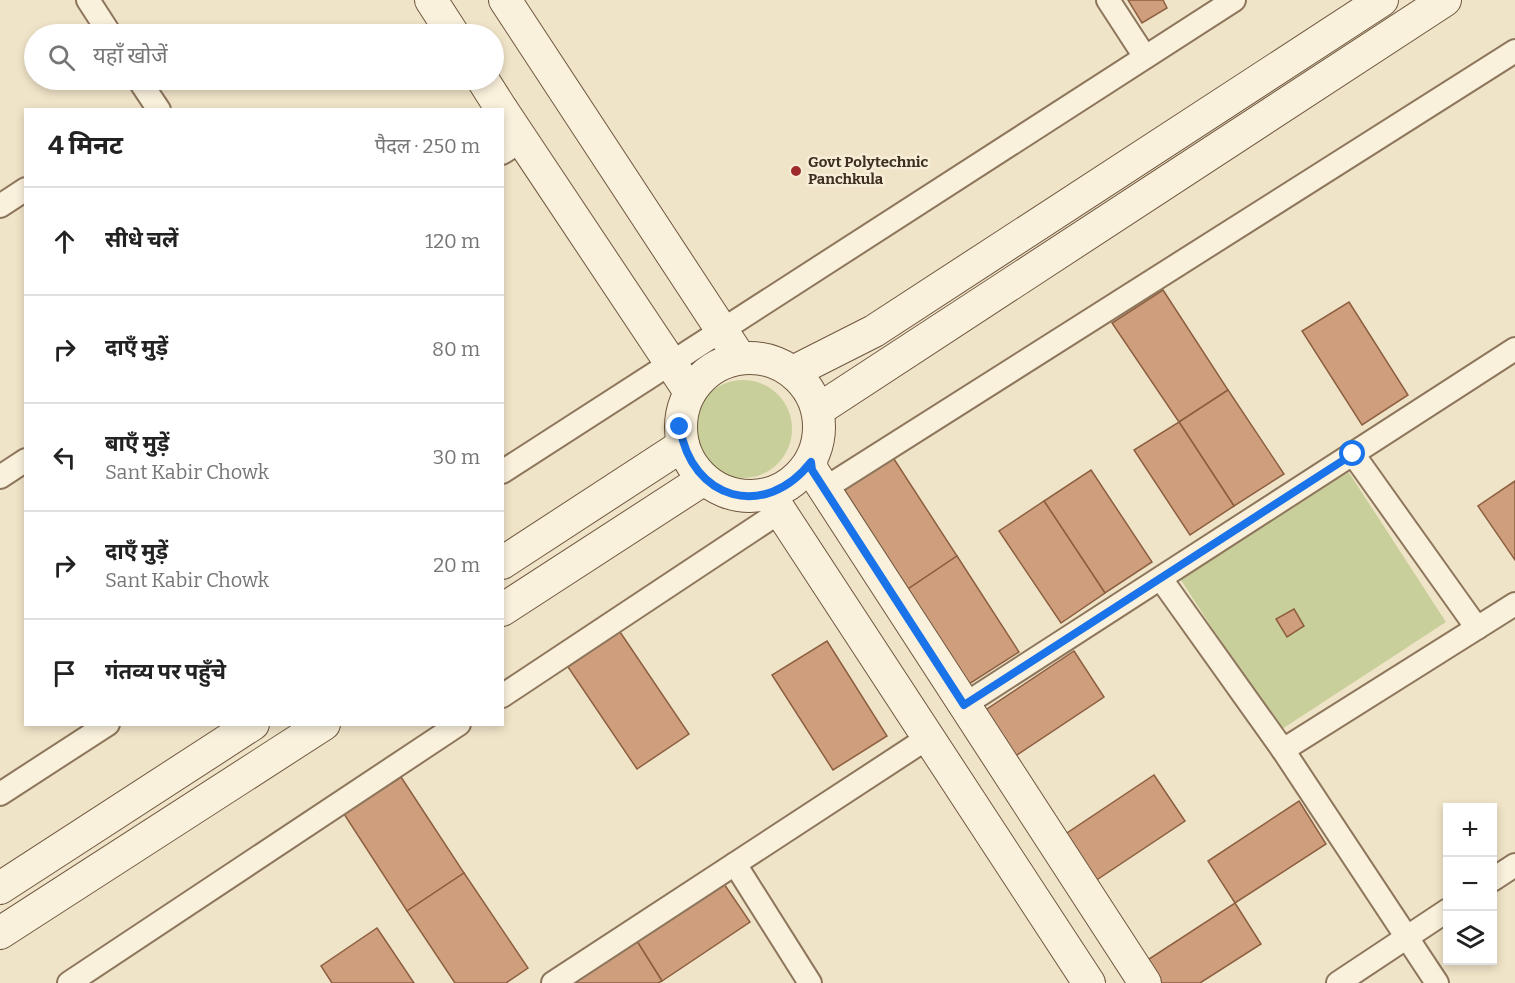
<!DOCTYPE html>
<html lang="hi">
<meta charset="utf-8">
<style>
body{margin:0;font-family:Bitter,"Noto Sans Devanagari",serif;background:#f6f6f6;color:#222}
.controls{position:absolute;right:18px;bottom:18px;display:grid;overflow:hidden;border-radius:0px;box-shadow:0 3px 9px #0003}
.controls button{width:54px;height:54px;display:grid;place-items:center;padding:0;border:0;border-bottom:2px solid #e0e0e0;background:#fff;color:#222;font:30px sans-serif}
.stop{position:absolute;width:18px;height:18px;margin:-14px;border:4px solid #1a73e8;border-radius:50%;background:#fff}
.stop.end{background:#1a73e8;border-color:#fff;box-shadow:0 2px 6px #0008}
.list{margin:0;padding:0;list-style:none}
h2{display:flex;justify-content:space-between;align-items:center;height:78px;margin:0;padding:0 24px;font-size:26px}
h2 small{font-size:20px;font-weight:400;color:#767676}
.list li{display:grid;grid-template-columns:39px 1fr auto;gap:18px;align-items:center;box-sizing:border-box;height:108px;padding:0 24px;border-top:2px solid #e0e0e0}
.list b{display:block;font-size:22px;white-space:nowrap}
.list p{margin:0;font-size:20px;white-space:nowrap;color:#767676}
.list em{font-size:20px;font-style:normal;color:#767676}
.icon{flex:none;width:33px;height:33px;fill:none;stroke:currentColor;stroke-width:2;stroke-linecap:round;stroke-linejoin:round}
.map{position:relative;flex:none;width:1515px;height:983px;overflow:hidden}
.search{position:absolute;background:#fff;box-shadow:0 3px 9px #0003;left:24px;top:24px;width:480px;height:66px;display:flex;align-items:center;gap:15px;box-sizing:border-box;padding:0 21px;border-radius:33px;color:#767676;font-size:22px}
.panel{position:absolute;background:#fff;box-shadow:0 3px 9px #0003;left:24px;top:108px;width:480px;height:618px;border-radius:0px}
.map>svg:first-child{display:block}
.green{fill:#c9cf9b}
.building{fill:#cf9f7d;stroke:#8d5f41;stroke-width:1.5}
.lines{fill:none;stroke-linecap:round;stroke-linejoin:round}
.street-casing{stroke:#8d765c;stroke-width:26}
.secondary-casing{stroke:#6f573f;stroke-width:34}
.street{stroke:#faf1dc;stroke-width:22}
.secondary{stroke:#faf1dc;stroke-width:32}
.route{stroke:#1a73e8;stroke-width:8}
.poi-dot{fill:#9e2a2b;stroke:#f7eed8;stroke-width:2}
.labels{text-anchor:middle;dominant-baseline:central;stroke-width:5;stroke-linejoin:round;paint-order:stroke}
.poi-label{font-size:15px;font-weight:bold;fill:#3d2e20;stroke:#f7eed8;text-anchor:start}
</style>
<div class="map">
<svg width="1515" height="983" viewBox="0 0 1515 983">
<rect width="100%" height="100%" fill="#f0e4c8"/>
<g class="green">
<circle cx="743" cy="429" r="49"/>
<path d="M 1346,468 L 1446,622 L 1279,731 L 1179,577 Z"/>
</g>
<g class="building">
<path d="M 1128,0 L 1163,0 L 1167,8 L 1142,23 Z"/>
<path d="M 1163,290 L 1228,390 L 1179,422 L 1112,323 Z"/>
<path d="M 1349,302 L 1408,395 L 1362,425 L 1302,331 Z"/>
<path d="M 1228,390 L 1284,474 L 1234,506 L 1179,422 Z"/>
<path d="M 1179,422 L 1234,506 L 1190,535 L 1134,450 Z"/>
<path d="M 892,456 L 957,556 L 908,589 L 843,488 Z"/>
<path d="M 1091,470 L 1152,562 L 1105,593 L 1044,501 Z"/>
<path d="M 1515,481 L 1515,560 L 1478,506 Z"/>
<path d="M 1044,501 L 1105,593 L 1061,623 L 999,531 Z"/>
<path d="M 957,556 L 1019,652 L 969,684 L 908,589 Z"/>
<path d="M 1294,609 L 1304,626 L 1287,637 L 1276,619 Z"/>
<path d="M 620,632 L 689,734 L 637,769 L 568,667 Z"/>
<path d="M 827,641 L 887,736 L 833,770 L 772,675 Z"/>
<path d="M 1074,651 L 1104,697 L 1011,759 L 981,713 Z"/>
<path d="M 1154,775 L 1185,821 L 1089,885 L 1058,839 Z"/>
<path d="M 401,777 L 464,873 L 407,911 L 344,814 Z"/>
<path d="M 1299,801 L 1326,844 L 1235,903 L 1208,861 Z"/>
<path d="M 464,873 L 528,968 L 506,983 L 455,983 L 407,911 Z"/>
<path d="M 722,881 L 750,922 L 662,981 L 635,938 Z"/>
<path d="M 1235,903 L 1261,944 L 1200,983 L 1160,983 L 1146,961 Z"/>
<path d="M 377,928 L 414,983 L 332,983 L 321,966 Z"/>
<path d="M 635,938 L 662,981 L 658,983 L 567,983 Z"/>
</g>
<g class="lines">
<g class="street-casing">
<g id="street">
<path d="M 88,0 L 110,34"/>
<path d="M 1108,0 L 1145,57"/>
<path d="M 139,80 L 159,110"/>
<path d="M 502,153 L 523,140"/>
<path d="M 0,206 L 26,189"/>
<path d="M 1353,454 L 1477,628"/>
<path d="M 502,472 L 1234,0"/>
<path d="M 0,477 L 26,460"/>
<path d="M 824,489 L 1515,51"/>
<path d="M 1161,579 L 1283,750 L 1437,983"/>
<path d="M 502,696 L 781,511"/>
<path d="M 964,705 L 1515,349"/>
<path d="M 1283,750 L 1515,604"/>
<path d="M 0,794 L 108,724"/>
<path d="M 735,864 L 810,983"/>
<path d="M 1492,880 L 1515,865"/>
<path d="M 69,983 L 459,724"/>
<path d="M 553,983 L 929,737"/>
<path d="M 1338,983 L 1448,910"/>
</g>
</g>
<g class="secondary-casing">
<g id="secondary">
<path d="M 431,0 L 453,34"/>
<path d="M 505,0 L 740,358"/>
<path d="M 483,80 L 502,110"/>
<path d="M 502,110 L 690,392"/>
<circle cx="750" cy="427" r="69"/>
<path d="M 793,372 L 874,331 L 1382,0"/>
<path d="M 818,410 L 1445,0"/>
<path d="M 811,462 L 812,470 L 1145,983"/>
<path d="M 769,494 L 1089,983"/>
<path d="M 502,563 L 683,445"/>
<path d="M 502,610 L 704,479"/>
<path d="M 0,888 L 253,724"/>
<path d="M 0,933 L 324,724"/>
</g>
</g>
<use href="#street" class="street"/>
<use href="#secondary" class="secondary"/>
</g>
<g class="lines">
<path class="route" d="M 680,427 C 691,500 765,521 811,462 L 812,470 L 964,705 L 1353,454"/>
</g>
<circle class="poi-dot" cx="796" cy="171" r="6"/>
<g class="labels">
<g class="poi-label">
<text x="808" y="162">Govt Polytechnic<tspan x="808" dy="17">Panchkula</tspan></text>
</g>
</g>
</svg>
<div class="controls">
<button>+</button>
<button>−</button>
<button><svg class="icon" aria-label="layers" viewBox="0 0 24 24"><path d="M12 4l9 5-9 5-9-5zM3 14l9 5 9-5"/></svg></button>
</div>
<div class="stop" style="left:1353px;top:454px"></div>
<div class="stop end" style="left:680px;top:427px"></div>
<div class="search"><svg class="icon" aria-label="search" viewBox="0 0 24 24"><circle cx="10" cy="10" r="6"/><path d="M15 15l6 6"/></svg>यहाँ खोजें</div>
<section class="panel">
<h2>4 मिनट<small>पैदल · 250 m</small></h2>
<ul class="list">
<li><svg class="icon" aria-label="ahead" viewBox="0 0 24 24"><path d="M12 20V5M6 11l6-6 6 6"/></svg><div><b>सीधे चलें</b></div><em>120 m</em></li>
<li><svg class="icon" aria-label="right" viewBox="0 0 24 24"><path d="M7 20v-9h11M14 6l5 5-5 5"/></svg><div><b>दाएँ मुड़ें</b></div><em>80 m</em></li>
<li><svg class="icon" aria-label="left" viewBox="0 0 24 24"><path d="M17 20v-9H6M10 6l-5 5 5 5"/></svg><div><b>बाएँ मुड़ें</b><p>Sant Kabir Chowk</p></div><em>30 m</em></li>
<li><svg class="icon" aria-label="right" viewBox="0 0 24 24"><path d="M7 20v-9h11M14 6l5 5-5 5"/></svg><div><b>दाएँ मुड़ें</b><p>Sant Kabir Chowk</p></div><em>20 m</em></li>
<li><svg class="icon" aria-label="arrive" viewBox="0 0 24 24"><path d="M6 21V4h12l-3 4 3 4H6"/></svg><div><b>गंतव्य पर पहुँचे</b></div></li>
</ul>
</section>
</div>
